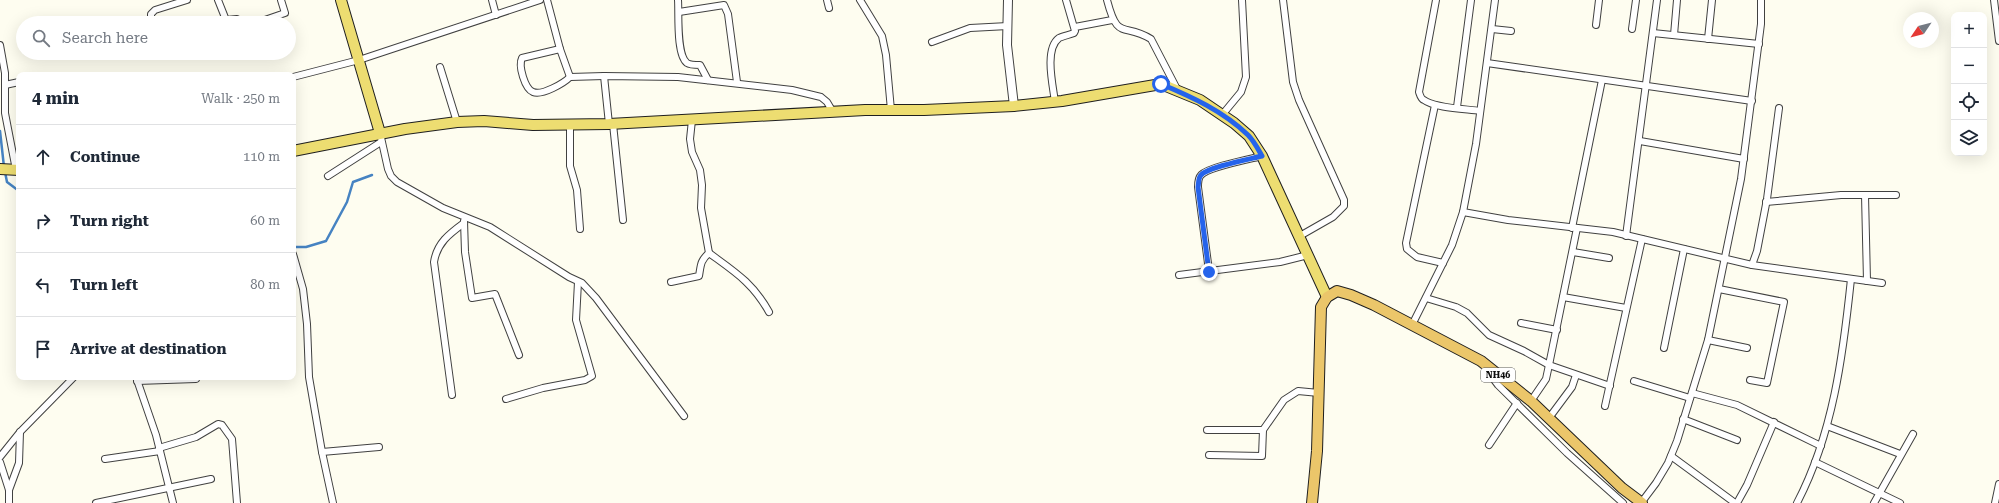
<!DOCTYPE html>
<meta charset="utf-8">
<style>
body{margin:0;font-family:"Roboto Serif",serif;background:#f2f2f3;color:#1f2937}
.controls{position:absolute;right:12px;top:12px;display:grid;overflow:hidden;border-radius:8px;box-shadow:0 4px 16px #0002}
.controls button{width:36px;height:36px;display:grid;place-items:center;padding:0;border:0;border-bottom:1px solid #e0e1e3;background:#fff;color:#1f2937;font:20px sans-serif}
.compass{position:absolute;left:1903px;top:12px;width:36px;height:36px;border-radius:50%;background:#fff;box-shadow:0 4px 16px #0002;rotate:235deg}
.stop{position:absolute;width:12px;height:12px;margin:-9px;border:3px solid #2563eb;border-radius:50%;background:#fff}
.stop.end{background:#2563eb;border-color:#fff;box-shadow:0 1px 4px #0008}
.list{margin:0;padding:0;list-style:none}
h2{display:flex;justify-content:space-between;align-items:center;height:52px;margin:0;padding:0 16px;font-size:17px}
h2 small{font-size:13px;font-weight:400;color:#747a83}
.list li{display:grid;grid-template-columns:26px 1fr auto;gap:12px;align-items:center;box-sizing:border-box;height:64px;padding:0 16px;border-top:1px solid #e0e1e3}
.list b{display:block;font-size:15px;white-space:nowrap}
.list em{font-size:13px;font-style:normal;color:#747a83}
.icon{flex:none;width:22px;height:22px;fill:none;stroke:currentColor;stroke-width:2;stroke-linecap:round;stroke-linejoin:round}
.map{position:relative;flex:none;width:1999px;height:503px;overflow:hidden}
.search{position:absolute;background:#fff;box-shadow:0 4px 16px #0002;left:16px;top:16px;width:280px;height:44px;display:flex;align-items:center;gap:10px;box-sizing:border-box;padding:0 14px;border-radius:22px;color:#747a83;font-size:15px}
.panel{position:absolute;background:#fff;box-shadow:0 4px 16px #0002;left:16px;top:72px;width:280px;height:308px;border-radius:8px}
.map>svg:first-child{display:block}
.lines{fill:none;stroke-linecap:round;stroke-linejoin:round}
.stream{stroke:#4683c2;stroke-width:2.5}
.minor-casing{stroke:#414141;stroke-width:8}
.tertiary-casing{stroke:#414141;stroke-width:10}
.primary-casing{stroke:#1f1f1f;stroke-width:12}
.trunk-casing{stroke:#1f1f1f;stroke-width:12}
.minor{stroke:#fff;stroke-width:6}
.tertiary{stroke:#fff;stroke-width:8}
.primary{stroke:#eddd71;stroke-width:10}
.trunk{stroke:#ebc66a;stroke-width:10}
.route{stroke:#2563eb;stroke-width:5}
.labels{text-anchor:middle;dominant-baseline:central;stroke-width:4;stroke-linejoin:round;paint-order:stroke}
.shield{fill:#fff;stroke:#565656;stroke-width:1}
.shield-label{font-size:9px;font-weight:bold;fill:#0e0e0e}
</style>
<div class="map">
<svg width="1999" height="503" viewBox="0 0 1999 503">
<rect width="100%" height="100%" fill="#fefdf0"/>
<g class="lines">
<g class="stream">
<path d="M 0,131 L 4,167"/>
<path d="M 5,172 L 7,182 L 19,191"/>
<path d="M 293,247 L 306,247 L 326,241 L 347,202 L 353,182 L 372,175"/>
</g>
<g class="minor-casing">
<g id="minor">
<path d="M 218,0 L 226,20 L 237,19 L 243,23"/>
<path d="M 492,0 L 496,15"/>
<path d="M 547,0 L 560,49 L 570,77 L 604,76"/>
<path d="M 678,0 C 679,13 676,55 687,63 C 690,65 696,65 700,65 L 708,80"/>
<path d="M 827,0 L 829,8"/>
<path d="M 860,0 L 882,36 L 886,55 L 891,110"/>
<path d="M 1107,0 C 1118,42 1123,22 1151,39 L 1178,91"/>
<path d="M 1283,0 L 1293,82 L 1299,100 L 1344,200 L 1344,206 L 1333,217 L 1298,237"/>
<path d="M 1436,0 L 1419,92 C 1420,95 1421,99 1424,100 C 1434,108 1467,109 1480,111"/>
<path d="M 1994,0 L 1999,41"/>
<path d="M 679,12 L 724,5 L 728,14 L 737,82"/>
<path d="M 151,23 L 151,14 L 155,10 L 187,0"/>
<path d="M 256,23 L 285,13 L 281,0"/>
<path d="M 1596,25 L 1599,0"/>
<path d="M 1075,27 L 1112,20"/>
<path d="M 1492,29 L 1511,31"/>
<path d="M 1632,29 L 1636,0"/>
<path d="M 1653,33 L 1759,44"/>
<path d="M 1674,35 L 1677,0"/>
<path d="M 1708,39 L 1712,0"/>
<path d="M 932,42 L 970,28 L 1008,26"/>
<path d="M 0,45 L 5,73 L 5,113 L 16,170"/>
<path d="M 560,49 L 522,58 C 518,66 525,89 533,92 C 542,96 564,83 570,77"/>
<path d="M 1487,63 L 1752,101"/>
<path d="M 440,67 L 457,122"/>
<path d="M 293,77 L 359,60 L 540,0"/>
<path d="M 5,85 L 19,82"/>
<path d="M 1055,102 C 1053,86 1044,49 1059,38 C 1063,36 1069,35 1074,33 L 1075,31 L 1066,0"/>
<path d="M 1435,105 L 1406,243 L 1407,249 L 1417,257 L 1443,263"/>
<path d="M 1457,107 L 1471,0"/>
<path d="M 1222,115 L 1241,92 L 1246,77 L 1242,0"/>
<path d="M 692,120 L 690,139 L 692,152 L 700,170 L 702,185 L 701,208 L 709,253"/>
<path d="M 570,124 L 570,166 L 577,190 L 580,229"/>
<path d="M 609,124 L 604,76 L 678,77 L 792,90 L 821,97 L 827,102 L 833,112"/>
<path d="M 613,124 L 623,220"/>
<path d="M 380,133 L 388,169 L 391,176 L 397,182 L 443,208 L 490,227 L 569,277 L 582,283 L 596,298 L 684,416"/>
<path d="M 1640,141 L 1744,159"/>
<path d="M 328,176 L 381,142"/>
<path d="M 1865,195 L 1867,281"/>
<path d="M 1766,202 L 1841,195 L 1896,195"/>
<path d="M 1463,212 L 1508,220 L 1613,232 L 1752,265 L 1882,283"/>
<path d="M 464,221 L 465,252 L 472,298 L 495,294 L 519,355"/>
<path d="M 1572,228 L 1602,80"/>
<path d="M 1626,236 L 1657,0"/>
<path d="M 1573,252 L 1609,258"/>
<path d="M 709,253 C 735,272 753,283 769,312"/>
<path d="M 293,254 L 303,289 L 307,324 L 309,377 L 322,452 L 333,503"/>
<path d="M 1752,265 L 1757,251 L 1767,199 L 1779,108"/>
<path d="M 1209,271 L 1198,187 C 1198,183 1198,178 1201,175 C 1208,167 1250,159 1262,156"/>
<path d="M 1179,275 L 1280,262 L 1308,255"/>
<path d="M 671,282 L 699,276 C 701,265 700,261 709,253"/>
<path d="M 1719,289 L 1784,302 L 1767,383 L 1750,380"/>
<path d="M 1563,297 L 1626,308"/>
<path d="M 1426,298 L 1456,307 L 1467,313 L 1489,335 L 1524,351 L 1549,365 L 1610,386"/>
<path d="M 1521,323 L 1557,330"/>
<path d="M 1412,325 L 1452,245 L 1463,212 L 1476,144 L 1495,0"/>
<path d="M 1708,340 L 1747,348"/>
<path d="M 1664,348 L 1684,249"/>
<path d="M 1486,369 L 1498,385 L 1567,453 L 1623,503"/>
<path d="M 136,377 L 156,435 L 173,503"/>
<path d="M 137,381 L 196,379"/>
<path d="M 1634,381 L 1690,398"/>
<path d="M 1692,393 L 1737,405 L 1821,446"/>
<path d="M 452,395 L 434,262 C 437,243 449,234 464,223"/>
<path d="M 506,399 L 543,388 L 585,380 L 592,376 L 576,320 L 578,282"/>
<path d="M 1531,401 L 1546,379 L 1549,365 L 1577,228"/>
<path d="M 1605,406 L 1642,239"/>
<path d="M 1549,418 L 1572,387 L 1576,375"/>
<path d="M 1683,419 L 1737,440"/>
<path d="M 1827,426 L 1900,454"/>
<path d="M 1207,430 L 1263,430"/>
<path d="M 1489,445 L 1517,403"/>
<path d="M 159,448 L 196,437 L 218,424 L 222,425 L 232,439 L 237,503"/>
<path d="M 322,452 L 379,447"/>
<path d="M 1209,455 L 1262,456 L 1263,430 L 1284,400 L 1298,391 L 1319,393"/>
<path d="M 1671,456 L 1735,503"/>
<path d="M 0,457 L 20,432 L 74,377"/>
<path d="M 105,459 L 160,451"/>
<path d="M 0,462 L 9,490 L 9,503"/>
<path d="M 1815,462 L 1900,503"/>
<path d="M 9,490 L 19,463 L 20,432"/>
<path d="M 96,503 L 211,479"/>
<path d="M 1641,503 L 1656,483 L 1668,463 L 1677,441 L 1708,340 L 1741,179 L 1761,24 L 1761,0"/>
<path d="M 1737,503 L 1747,485 L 1774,422"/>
<path d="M 1797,503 C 1833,434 1843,356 1851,279"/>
<path d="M 1874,503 L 1913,434"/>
<path d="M 1995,503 L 1999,484"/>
</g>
</g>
<g class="tertiary-casing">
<path id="tertiary" d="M 1008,0 L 1007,45 L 1014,106"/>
</g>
<g class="primary-casing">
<g id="primary">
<path d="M 341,0 L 380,133"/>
<path d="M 293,151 L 405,129 L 457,122 L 484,121 L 533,125 L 609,124 L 865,110 L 924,110 L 1014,106 L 1062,101 L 1161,84 L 1200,100 L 1234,123 L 1249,136 L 1262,156 L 1327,297"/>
<path d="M 0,169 L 19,170"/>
</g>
</g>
<g class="trunk-casing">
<path id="trunk" d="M 1312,503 L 1317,451 L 1321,307 L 1327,297 L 1337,291 L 1351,295 L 1374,305 L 1481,361 L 1531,401 L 1622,488 L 1642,503"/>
</g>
<use href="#minor" class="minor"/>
<use href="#tertiary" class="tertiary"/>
<use href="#primary" class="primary"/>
<use href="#trunk" class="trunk"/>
</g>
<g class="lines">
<path class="route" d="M 1161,84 C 1192,97 1223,111 1248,135 C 1254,141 1258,149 1262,156 C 1250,159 1208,167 1201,175 C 1198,178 1199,183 1198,187 L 1209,272"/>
</g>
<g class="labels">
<rect class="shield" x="1481" y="368" width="34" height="14" rx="3"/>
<g class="shield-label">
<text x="1498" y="375">NH46</text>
</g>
</g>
</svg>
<div class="controls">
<button>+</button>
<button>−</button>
<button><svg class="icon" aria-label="locate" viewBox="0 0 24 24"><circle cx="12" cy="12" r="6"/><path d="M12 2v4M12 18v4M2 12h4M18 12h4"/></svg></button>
<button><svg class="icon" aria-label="layers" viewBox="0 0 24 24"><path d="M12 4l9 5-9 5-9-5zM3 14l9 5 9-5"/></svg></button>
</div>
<svg class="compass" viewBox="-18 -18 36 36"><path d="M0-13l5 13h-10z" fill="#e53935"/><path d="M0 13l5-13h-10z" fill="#747a83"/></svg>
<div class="stop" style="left:1161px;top:84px"></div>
<div class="stop end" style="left:1209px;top:272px"></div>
<div class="search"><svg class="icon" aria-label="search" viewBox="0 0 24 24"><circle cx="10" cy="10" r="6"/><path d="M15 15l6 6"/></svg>Search here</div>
<section class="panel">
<h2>4 min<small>Walk · 250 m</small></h2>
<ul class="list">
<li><svg class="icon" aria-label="ahead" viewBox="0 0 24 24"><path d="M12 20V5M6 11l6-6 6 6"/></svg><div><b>Continue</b></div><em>110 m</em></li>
<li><svg class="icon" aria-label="right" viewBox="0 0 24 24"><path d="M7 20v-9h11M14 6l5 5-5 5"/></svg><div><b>Turn right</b></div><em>60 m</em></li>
<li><svg class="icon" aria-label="left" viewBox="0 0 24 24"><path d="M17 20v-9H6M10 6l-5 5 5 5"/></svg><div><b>Turn left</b></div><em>80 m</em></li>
<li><svg class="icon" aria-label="arrive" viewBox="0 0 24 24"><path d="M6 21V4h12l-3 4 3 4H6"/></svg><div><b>Arrive at destination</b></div></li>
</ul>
</section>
</div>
